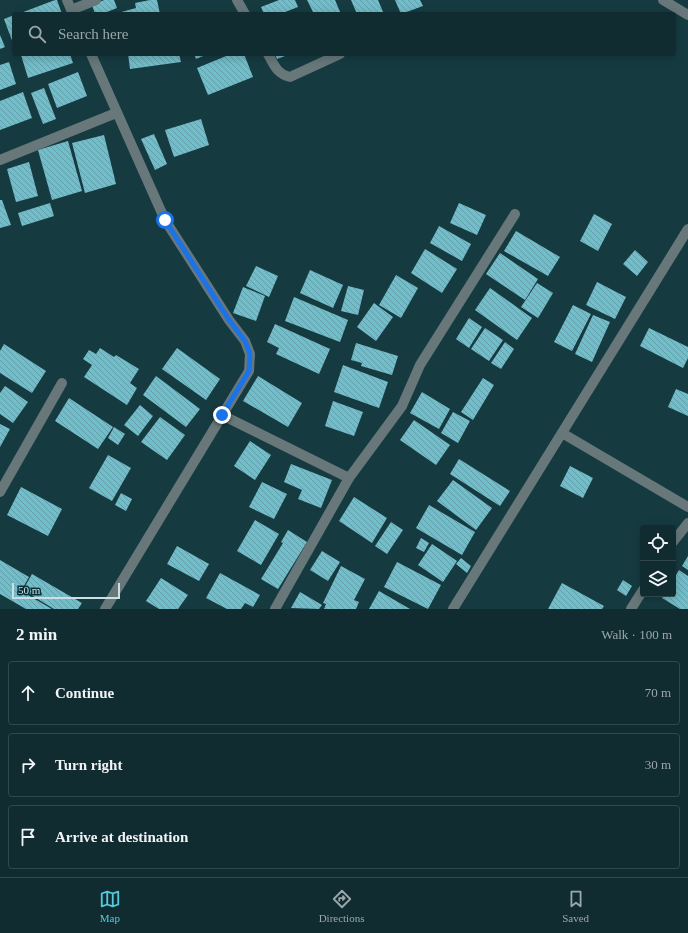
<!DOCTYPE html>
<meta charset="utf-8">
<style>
body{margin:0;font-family:Georgia,serif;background:#193439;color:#f1f3f6}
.controls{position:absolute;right:12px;bottom:12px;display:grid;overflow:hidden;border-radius:4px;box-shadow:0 2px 10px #0003}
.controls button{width:36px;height:36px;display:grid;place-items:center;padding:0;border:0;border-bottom:1px solid #30484d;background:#102c31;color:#f1f3f6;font:20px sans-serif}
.scale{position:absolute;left:12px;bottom:10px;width:108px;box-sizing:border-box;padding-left:4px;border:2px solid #cce0e3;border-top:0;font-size:11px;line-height:14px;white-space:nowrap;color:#cce0e3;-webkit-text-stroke:3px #083036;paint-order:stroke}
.stop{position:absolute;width:12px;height:12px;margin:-9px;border:3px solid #1a73e8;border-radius:50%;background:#fff}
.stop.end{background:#1a73e8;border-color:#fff;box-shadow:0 1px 4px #0008}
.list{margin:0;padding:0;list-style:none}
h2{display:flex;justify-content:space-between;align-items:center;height:52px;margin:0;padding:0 16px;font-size:17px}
h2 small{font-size:13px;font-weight:400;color:#9ca7ab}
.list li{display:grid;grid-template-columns:26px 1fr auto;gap:12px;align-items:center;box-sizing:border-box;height:64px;margin:0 8px 8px;padding:0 8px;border:1px solid #30484d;border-radius:4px}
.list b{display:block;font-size:15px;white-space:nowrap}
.list em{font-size:13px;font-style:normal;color:#9ca7ab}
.icon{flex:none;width:22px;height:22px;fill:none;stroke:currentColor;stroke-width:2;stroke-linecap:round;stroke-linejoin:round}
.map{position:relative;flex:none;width:688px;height:609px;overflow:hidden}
.search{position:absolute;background:#102c31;box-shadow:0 2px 10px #0003;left:12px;right:12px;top:12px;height:44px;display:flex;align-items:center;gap:10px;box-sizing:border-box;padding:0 14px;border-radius:4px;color:#9ca7ab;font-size:15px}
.sheet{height:268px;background:#102c31}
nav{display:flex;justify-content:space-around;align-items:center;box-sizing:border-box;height:56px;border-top:1px solid #30484d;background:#102c31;font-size:11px;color:#9ca7ab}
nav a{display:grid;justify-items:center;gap:2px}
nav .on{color:#54cadd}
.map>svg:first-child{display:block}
.building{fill:url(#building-back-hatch)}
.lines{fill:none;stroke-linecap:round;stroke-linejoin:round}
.minor{stroke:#67777a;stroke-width:10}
.route{stroke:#1a73e8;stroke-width:5}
</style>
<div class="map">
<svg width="688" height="609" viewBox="0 0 688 609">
<defs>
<pattern id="building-back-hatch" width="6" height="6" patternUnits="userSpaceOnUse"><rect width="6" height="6" fill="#71bdca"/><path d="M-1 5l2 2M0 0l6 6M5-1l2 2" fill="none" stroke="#649ea8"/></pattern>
</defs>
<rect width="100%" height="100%" fill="#153b41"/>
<g class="building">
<path d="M 55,0 L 57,0 L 62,14 L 18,14 Z"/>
<path d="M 104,0 L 114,0 L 117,8 L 102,14 L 95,14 L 92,5 Z"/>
<path d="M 150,0 L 157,0 L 160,14 L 114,14 L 136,8 L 135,3 Z"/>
<path d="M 279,0 L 295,0 L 298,7 L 280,14 L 264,14 L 261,7 Z"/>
<path d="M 307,0 L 335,0 L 341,14 L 314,14 Z"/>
<path d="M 351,0 L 378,0 L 384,14 L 357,14 Z"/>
<path d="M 395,0 L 420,0 L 423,6 L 401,14 Z"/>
<path d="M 14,15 L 14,46 L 4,19 Z"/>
<path d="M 0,35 L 5,47 L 0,49 Z"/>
<path d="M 24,54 L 70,54 L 73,63 L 28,78 L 21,55 Z"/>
<path d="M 128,54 L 179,54 L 181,62 L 130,69 Z"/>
<path d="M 194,54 L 208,54 L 196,59 Z"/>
<path d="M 231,54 L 244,54 L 253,77 L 208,95 L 197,68 Z"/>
<path d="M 275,54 L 285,54 L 285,56 L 277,59 Z"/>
<path d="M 9,62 L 16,84 L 0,90 L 0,65 Z"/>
<path d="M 78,72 L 87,96 L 57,108 L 48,84 Z"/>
<path d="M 44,88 L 56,119 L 43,124 L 31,93 Z"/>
<path d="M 23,92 L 32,118 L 0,130 L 0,101 Z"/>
<path d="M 201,119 L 209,145 L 174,157 L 165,130 Z"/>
<path d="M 154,134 L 167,164 L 155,170 L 141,139 Z"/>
<path d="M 104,135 L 116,184 L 85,193 L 72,143 Z"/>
<path d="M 68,141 L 82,191 L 52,200 L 38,150 Z"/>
<path d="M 29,162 L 38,196 L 16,202 L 7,169 Z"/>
<path d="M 0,200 L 2,200 L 11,225 L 0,228 Z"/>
<path d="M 50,203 L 54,216 L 22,226 L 18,213 Z"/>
<path d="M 459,203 L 486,215 L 477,235 L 450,223 Z"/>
<path d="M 594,214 L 612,224 L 598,251 L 580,241 Z"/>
<path d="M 439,226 L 471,244 L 462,261 L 430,243 Z"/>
<path d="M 516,231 L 560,257 L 548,276 L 504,251 Z"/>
<path d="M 425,249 L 457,269 L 442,293 L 411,273 Z"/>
<path d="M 635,250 L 648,262 L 637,276 L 623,264 Z"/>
<path d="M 500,253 L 538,279 L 525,300 L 486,274 Z"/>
<path d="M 256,266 L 278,276 L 269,297 L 246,286 Z"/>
<path d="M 310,270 L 343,285 L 333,308 L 300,293 Z"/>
<path d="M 396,275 L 418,288 L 401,318 L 379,305 Z"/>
<path d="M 597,282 L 626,297 L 615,319 L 586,305 Z"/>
<path d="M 537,283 L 553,293 L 538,318 L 521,307 Z"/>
<path d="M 348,286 L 364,290 L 358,315 L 341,311 Z"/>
<path d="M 243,287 L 265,296 L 256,321 L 233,313 Z"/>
<path d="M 490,288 L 532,318 L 517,340 L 475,310 Z"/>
<path d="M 294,297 L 348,320 L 340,342 L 285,321 Z"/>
<path d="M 374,303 L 393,317 L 376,341 L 357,327 Z"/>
<path d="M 573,305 L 591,314 L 572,351 L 554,342 Z"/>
<path d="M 593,315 L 610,322 L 592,362 L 575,354 Z"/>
<path d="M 469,318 L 482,327 L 469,348 L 456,339 Z"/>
<path d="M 275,324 L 330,349 L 319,374 L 276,354 L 279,348 L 267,342 Z"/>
<path d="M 485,328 L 503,340 L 489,361 L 471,349 Z"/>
<path d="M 649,328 L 688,347 L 688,358 L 683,368 L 640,346 Z"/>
<path d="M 505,342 L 514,349 L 501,369 L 491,363 Z"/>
<path d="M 356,343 L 398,356 L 392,375 L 361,366 L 362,363 L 351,360 Z"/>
<path d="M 4,344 L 46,371 L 32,393 L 0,373 L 0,351 Z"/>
<path d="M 100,348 L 114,357 L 116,355 L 139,369 L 130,383 L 137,388 L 127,405 L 84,377 L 92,365 L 83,359 L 89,350 L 96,354 Z"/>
<path d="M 177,348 L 220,379 L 206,400 L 162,369 Z"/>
<path d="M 343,365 L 388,382 L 379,408 L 334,392 Z"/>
<path d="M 156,376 L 200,409 L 186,427 L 143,395 Z"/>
<path d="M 258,376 L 302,403 L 288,427 L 243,401 Z"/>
<path d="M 483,378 L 494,385 L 473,420 L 461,412 Z"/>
<path d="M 5,386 L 28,402 L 13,423 L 0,414 L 0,393 Z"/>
<path d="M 676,389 L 688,394 L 688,416 L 668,407 Z"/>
<path d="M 422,392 L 450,409 L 439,429 L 410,413 Z"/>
<path d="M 69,398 L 113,427 L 98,449 L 55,421 Z"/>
<path d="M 333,401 L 363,412 L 354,436 L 325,426 Z"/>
<path d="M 140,405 L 153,416 L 138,436 L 124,425 Z"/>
<path d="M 453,412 L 470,421 L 458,443 L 441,433 Z"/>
<path d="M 160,417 L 185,435 L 167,460 L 141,442 Z"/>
<path d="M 414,420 L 450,445 L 436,465 L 400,440 Z"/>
<path d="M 0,424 L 10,429 L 0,447 Z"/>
<path d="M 114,427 L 125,434 L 118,445 L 108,438 Z"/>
<path d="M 250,441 L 271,455 L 255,480 L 234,466 Z"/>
<path d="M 108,455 L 131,468 L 112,501 L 89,488 Z"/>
<path d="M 459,459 L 510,491 L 500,506 L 450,474 Z"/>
<path d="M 291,464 L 332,480 L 321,508 L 298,499 L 302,490 L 284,482 Z"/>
<path d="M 570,466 L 593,478 L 583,498 L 560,486 Z"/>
<path d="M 453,480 L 492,508 L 476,530 L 437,501 Z"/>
<path d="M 262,482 L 287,494 L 274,519 L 249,507 Z"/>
<path d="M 21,487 L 62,509 L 48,536 L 7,515 Z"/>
<path d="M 121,493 L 132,499 L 126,511 L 115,505 Z"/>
<path d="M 354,497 L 387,518 L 372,543 L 339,521 Z"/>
<path d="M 429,505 L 475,532 L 462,555 L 416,528 Z"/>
<path d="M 255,520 L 279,534 L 261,565 L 237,551 Z"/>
<path d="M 391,522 L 403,530 L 387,554 L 375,546 Z"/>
<path d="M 288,530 L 307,542 L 278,589 L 261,579 L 283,543 L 281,542 Z"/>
<path d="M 421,538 L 429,543 L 424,552 L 416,548 Z"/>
<path d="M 432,544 L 457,561 L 443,582 L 418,565 Z"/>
<path d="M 177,546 L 209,564 L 199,581 L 167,564 Z"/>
<path d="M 322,551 L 340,562 L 328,581 L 310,570 Z"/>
<path d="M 688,556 L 688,570 L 682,566 Z"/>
<path d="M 461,558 L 471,566 L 467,573 L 456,564 Z"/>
<path d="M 0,560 L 29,577 L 21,591 L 52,609 L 26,609 L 0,594 Z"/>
<path d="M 397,562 L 441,585 L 428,609 L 384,587 Z"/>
<path d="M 341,566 L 365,579 L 354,600 L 359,602 L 356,609 L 324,609 L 326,604 L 323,603 Z"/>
<path d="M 679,570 L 688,576 L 688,609 L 680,609 L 662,598 L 665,594 L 673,594 L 673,580 Z"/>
<path d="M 220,573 L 260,595 L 253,607 L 245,603 L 241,609 L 227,609 L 206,598 Z"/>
<path d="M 32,574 L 82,603 L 78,609 L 54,609 L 23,590 Z"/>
<path d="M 161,578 L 188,595 L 178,609 L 159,609 L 146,601 Z"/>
<path d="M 623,580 L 632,586 L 626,596 L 617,590 Z"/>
<path d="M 562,583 L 604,606 L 602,609 L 548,609 Z"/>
<path d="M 379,591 L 410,609 L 369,609 Z"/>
<path d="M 300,592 L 322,605 L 319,609 L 291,608 Z"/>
</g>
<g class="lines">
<g class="minor">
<path d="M 67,0 L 73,14"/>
<path d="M 237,0 L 245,14"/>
<path d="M 663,0 L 688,15"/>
<path d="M 71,10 L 96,0"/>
<path d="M 91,54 L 165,220 L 229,320 L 245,341 L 250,354 L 249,371 L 105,609"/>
<path d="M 268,54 C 274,65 277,74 290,77 L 340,54"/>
<path d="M 0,160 L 116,113"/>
<path d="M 222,415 L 349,478"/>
<path d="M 562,433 L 688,507"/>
<path d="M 0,492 L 62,383"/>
<path d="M 673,542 L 688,523"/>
<path d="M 275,609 L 349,478 L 402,406 L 420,365 L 515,214"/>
<path d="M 453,609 L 688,229"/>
<path d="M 631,609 L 643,590"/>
</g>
</g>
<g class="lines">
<path class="route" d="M 165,220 L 229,320 L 245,341 L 250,354 L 249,371 L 222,415"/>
</g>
</svg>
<div class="controls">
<button><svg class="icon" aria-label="locate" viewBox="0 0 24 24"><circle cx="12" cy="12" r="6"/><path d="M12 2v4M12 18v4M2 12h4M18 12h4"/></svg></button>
<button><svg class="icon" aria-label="layers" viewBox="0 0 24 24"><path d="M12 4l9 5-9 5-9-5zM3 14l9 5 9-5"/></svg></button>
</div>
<div class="scale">50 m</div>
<div class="stop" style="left:165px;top:220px"></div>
<div class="stop end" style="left:222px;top:415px"></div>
<div class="search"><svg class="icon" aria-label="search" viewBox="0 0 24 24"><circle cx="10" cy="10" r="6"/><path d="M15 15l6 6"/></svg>Search here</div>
</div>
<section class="sheet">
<h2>2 min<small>Walk · 100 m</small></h2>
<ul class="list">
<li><svg class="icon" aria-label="ahead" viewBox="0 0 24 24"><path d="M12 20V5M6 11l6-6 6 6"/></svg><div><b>Continue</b></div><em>70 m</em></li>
<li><svg class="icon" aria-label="right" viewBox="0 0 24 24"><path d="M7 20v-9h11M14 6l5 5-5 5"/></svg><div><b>Turn right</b></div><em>30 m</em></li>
<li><svg class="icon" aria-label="arrive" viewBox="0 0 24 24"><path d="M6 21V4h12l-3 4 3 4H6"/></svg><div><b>Arrive at destination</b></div></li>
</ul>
</section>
<nav>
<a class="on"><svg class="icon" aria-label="map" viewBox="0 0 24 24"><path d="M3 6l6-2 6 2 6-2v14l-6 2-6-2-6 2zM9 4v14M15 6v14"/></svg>Map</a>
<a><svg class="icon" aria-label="directions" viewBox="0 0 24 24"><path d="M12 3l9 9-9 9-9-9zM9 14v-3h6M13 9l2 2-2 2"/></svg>Directions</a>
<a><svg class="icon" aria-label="saved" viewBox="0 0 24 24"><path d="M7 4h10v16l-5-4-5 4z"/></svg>Saved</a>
</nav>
